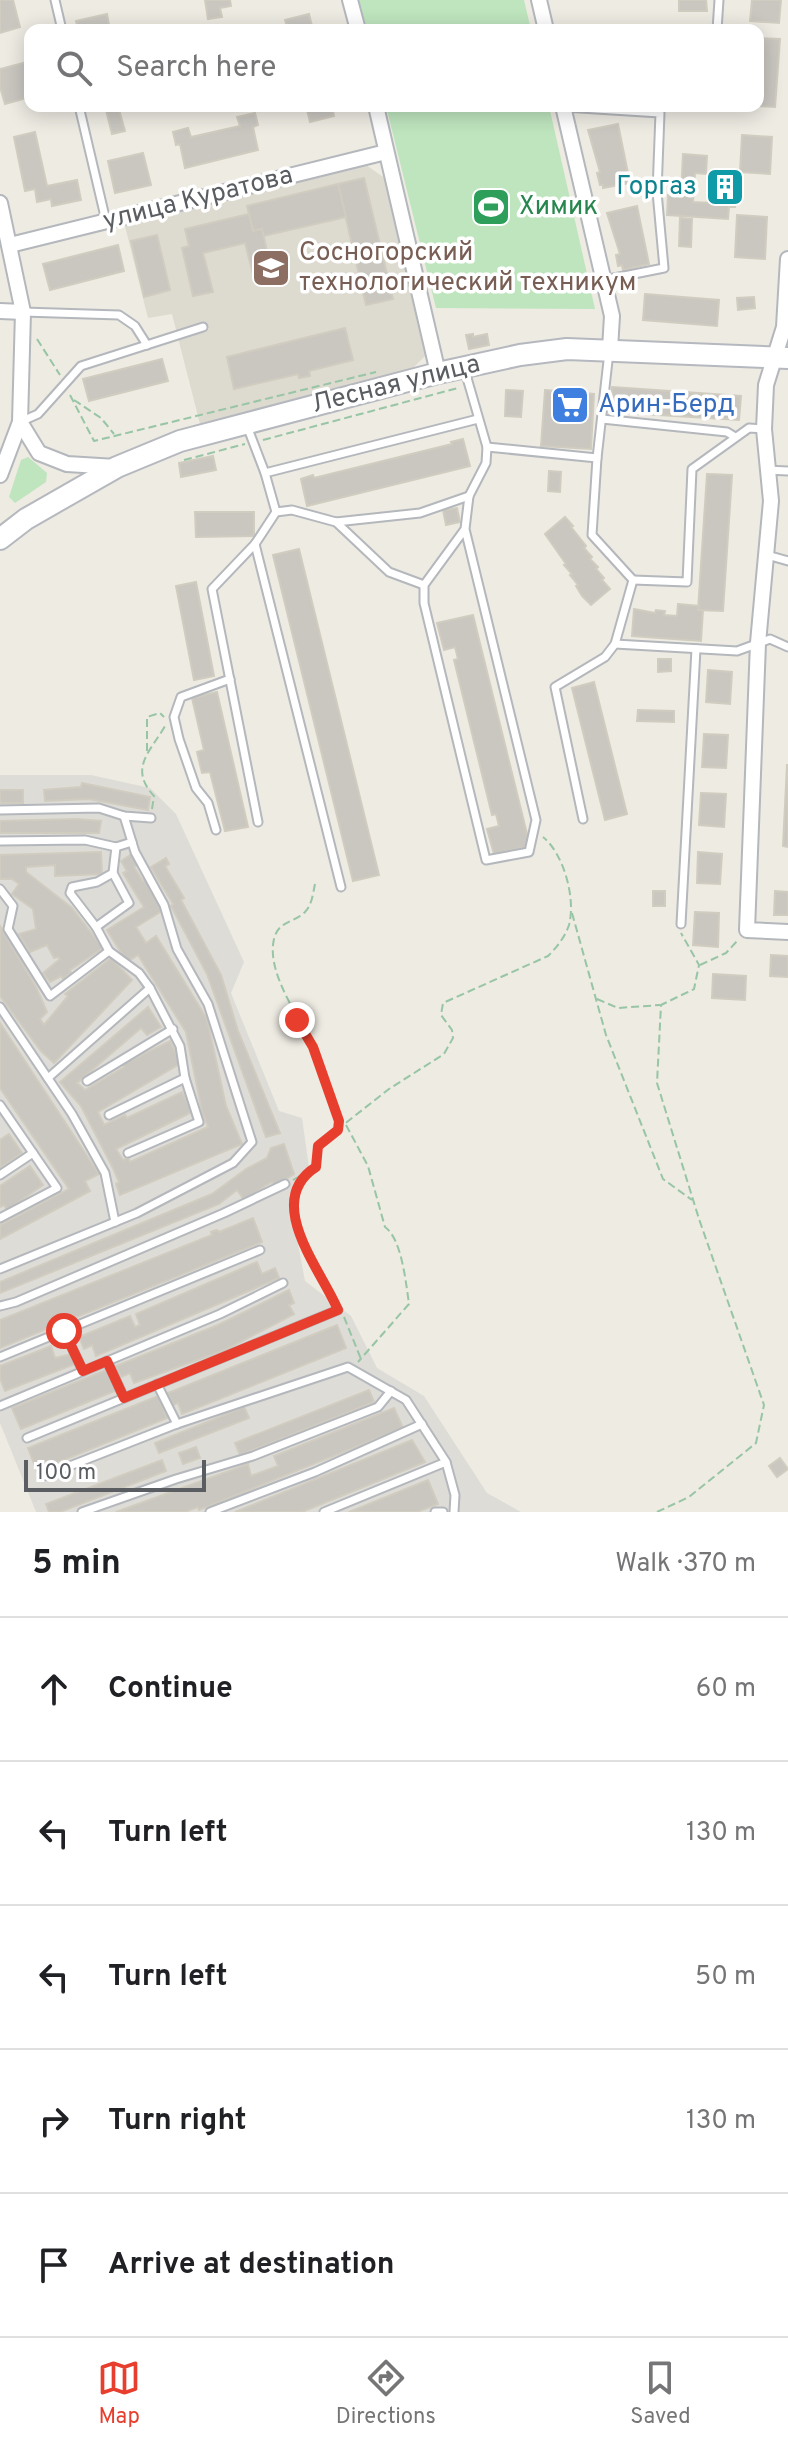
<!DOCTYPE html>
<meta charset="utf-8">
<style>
body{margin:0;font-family:Overpass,sans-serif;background:#f2f2f2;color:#202124}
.scale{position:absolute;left:24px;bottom:20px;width:182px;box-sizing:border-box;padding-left:8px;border:4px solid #5a5e62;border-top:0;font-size:22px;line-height:28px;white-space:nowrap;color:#5a5e62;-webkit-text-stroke:6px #fff;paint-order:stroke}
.stop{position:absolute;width:24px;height:24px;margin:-18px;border:6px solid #e83e2d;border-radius:50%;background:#fff}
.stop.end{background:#e83e2d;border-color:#fff;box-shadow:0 2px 8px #0008}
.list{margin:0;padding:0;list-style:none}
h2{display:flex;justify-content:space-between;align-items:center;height:104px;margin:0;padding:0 32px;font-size:34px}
h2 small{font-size:26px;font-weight:400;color:#757577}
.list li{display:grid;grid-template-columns:52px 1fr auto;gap:24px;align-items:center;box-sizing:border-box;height:144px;padding:0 32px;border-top:2px solid #e0e0e0}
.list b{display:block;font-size:30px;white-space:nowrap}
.list em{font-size:26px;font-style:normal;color:#757577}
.icon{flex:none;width:44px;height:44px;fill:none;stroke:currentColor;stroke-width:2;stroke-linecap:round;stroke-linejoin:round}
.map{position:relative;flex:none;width:788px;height:1512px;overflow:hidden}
.search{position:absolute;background:#fff;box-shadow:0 4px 20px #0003;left:24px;right:24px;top:24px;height:88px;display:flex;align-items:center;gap:20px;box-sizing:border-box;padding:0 28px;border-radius:16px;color:#757577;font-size:30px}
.sheet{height:824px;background:#fff}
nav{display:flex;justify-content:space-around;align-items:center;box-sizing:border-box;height:112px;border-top:2px solid #e0e0e0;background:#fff;font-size:22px;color:#757577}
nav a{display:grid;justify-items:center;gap:4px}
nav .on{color:#e83e2d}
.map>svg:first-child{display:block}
.industrial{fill:#dedcd6}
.education{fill:#dddad0}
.green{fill:#bee5be}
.building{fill:#cac7c1;stroke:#d1ccc0;stroke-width:2}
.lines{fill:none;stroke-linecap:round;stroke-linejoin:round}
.lane-casing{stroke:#b4b7bc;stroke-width:11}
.street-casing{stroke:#b4b7bc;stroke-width:18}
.secondary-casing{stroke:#b5b8be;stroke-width:24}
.path{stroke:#97c5a5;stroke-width:2;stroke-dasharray:8 4;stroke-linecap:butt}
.lane{stroke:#fff;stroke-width:7}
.street{stroke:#fff;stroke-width:14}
.secondary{stroke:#fff;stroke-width:20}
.route{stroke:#e83e2d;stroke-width:10}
.labels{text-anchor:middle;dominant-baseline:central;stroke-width:7;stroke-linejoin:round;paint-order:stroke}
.culture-label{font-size:26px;fill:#0d838f;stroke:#fff;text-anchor:end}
.street-label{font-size:26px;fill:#5a5e62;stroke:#fff}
.leisure-label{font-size:26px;fill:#27864d;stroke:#fff;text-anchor:start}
.education-label{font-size:26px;fill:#785e54;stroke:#fff;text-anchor:start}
.shop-label{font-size:26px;fill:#366cbe;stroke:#fff;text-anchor:start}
</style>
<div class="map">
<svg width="788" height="1512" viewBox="0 0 788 1512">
<rect width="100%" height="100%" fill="#edebe2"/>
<path class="industrial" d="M 0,775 L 91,775 L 150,788 L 176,814 L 244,962 L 231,993 L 279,1111 L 302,1118 L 310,1174 L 292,1212 L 305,1281 L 351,1316 L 377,1368 L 424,1396 L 487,1493 L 521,1512 L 36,1512 L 0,1423 Z"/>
<path class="education" d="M 366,165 L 386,179 L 425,356 L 408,373 L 200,424 L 172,314 L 148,318 L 124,222 Z"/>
<g class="green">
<path d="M 359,0 L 524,0 L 531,30 L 367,30 Z"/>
<path d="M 386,106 L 549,106 L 595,309 L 436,308 Z"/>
<path d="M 28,457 L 47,473 L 46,482 L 15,503 L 9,497 L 21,460 Z"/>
</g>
<g class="building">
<path d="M 0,0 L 13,0 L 20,27 L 0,33 Z"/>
<path d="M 205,0 L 230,0 L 231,6 L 220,8 L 222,17 L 208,19 Z"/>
<path d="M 679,0 L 706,0 L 707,11 L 679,11 Z"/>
<path d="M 752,0 L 781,0 L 779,23 L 750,21 Z"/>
<path d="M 107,14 L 110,30 L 78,30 L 76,21 Z"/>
<path d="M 309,14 L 313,30 L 288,30 L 285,20 Z"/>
<path d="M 758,38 L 780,39 L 775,107 L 758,106 Z"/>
<path d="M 27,62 L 30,74 L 30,97 L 5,104 L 0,87 L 0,69 Z"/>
<path d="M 105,106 L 118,106 L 125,131 L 112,134 Z"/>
<path d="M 306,106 L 332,106 L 334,116 L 310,122 Z"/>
<path d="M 255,113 L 258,125 L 253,127 L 258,150 L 185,168 L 180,144 L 176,145 L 173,132 L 188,128 L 191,137 L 240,126 L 237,117 Z"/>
<path d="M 618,124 L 630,183 L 603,188 L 603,185 L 600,185 L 597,173 L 600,172 L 588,130 Z"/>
<path d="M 35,132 L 47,186 L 77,180 L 81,200 L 52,206 L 51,199 L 37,202 L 35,189 L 25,191 L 14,137 Z"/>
<path d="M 742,135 L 772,137 L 770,174 L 740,172 Z"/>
<path d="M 143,153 L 151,185 L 115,193 L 108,161 Z"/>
<path d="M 683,154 L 707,156 L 706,174 L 695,173 L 693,202 L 712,203 L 714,178 L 737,179 L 735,207 L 729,207 L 728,219 L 667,215 L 668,195 L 681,196 Z"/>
<path d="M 364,178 L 393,299 L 366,305 L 338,184 Z"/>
<path d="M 338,184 L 346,217 L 263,236 L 262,229 L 253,231 L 247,206 Z"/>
<path d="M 637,206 L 649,264 L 623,270 L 622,265 L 618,266 L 616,255 L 620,254 L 607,213 Z"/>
<path d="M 249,214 L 253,231 L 262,229 L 273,278 L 255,282 L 245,243 L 203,253 L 213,292 L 193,296 L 182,248 L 189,246 L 185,229 Z"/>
<path d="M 737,215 L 767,217 L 765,259 L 735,257 Z"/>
<path d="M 680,218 L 692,219 L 691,247 L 679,246 Z"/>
<path d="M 157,235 L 170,290 L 144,297 L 131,241 Z"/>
<path d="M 118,245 L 124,271 L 50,290 L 43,264 Z"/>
<path d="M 645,294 L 719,300 L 717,326 L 643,320 Z"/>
<path d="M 754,297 L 755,308 L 738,310 L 737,298 Z"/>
<path d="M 345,328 L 353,360 L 309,371 L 310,376 L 299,378 L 298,374 L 234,389 L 227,357 Z"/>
<path d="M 473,334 L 473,337 L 487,334 L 489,345 L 469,349 L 466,335 Z"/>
<path d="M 162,359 L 168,381 L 89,401 L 83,379 Z"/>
<path d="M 612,387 L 741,396 L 739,420 L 611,412 Z"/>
<path d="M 506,390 L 523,391 L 521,417 L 505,416 Z"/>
<path d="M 545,390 L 594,394 L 591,449 L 541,446 Z"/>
<path d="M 463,439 L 470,466 L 307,506 L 301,479 L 313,475 L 314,478 L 452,444 L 451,442 Z"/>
<path d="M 213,456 L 216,470 L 181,477 L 179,463 Z"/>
<path d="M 549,471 L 561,472 L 560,492 L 548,491 Z"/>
<path d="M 707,474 L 732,475 L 723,611 L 698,610 Z"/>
<path d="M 457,508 L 460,522 L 446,525 L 443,510 Z"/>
<path d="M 195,512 L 254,512 L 254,536 L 196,537 Z"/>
<path d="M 565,517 L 573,526 L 571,527 L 586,546 L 584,548 L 592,557 L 590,559 L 598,567 L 596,569 L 604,578 L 602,580 L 610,589 L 591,605 L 582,596 L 576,586 L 578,585 L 570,575 L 572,574 L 564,565 L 566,564 L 545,534 Z"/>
<path d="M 299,549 L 379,875 L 353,881 L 273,555 Z"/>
<path d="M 196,582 L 214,676 L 194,680 L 176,586 Z"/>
<path d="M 678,604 L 699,606 L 698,610 L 703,610 L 701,641 L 632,636 L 634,609 L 655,613 L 656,610 L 665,611 L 664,615 L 677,616 Z"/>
<path d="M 473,615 L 530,846 L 494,854 L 487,829 L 499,826 L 496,814 L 492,815 L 454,660 L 458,659 L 455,647 L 444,650 L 437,623 Z"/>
<path d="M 658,659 L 671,659 L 671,671 L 658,672 Z"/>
<path d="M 708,670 L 732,672 L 730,704 L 706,702 Z"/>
<path d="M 594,682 L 627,814 L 605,820 L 572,688 Z"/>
<path d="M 217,692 L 248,827 L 225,831 L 210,772 L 202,773 L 197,752 L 204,750 L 192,698 Z"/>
<path d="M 638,710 L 674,711 L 674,722 L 637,721 Z"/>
<path d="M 704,734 L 728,735 L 726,768 L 702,767 Z"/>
<path d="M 787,765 L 788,765 L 788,847 L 783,846 Z"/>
<path d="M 82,783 L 150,797 L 148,810 L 89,799 L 45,801 L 44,790 L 81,787 Z"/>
<rect x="0" y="790" width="23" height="13"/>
<path d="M 701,793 L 726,794 L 724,827 L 699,825 Z"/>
<path d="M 76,819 L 101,821 L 99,833 L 0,833 L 0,821 Z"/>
<path d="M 101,852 L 102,874 L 55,876 L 55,865 L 26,867 L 26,872 L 72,908 L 103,948 L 70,970 L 71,973 L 63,979 L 61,976 L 50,982 L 43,973 L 60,959 L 58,957 L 54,958 L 47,945 L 30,952 L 19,934 L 36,929 L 33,909 L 12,894 L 19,884 L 12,879 L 0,879 L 0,855 Z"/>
<path d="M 698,852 L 722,854 L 720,884 L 697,883 Z"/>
<path d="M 133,853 L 140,863 L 134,867 L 143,881 L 145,879 L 162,911 L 136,927 L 146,943 L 156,936 L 207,1019 L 226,1106 L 242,1144 L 120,1195 L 116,1184 L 119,1182 L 113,1168 L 81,1106 L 60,1082 L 148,1007 L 161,1027 L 147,1035 L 141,1028 L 77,1083 L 85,1090 L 124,1067 L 123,1064 L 170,1041 L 181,1063 L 98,1112 L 104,1125 L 125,1115 L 127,1118 L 182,1092 L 192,1112 L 116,1149 L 123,1160 L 128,1157 L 130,1162 L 208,1127 L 202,1111 L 186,1032 L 138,955 L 127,962 L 107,930 L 144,907 L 123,873 L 127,871 L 121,861 Z"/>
<path d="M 166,858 L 169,864 L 165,866 L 184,898 L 181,900 L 221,975 L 238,1031 L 280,1133 L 266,1137 L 207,974 L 171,906 L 173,904 L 151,867 Z"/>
<rect x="653" y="891" width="12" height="15"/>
<path d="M 775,891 L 788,892 L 788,915 L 774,915 Z"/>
<path d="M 695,912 L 719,913 L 718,947 L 693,945 Z"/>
<path d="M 0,926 L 36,987 L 47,1012 L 40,1019 L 44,1025 L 68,996 L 65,994 L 111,958 L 132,980 L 54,1063 L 41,1051 L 0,996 Z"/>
<path d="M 771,955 L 788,956 L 788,977 L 770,976 Z"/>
<path d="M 713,974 L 746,976 L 745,1000 L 712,998 Z"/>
<path d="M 0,1023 L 99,1174 L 85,1181 L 90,1191 L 0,1239 L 0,1225 L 69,1189 L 0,1088 Z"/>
<path d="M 9,1134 L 22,1153 L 0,1168 L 0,1140 Z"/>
<path d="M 284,1144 L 294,1174 L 275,1186 L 272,1182 L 266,1185 L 245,1201 L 237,1190 L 219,1204 L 0,1293 L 0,1282 L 212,1194 L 246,1169 L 267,1158 L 271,1148 Z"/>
<path d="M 30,1166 L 43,1185 L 7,1210 L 4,1205 L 0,1207 L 0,1186 Z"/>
<path d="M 253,1218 L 262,1242 L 0,1348 L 0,1320 L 212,1235 L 211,1232 L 217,1230 L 219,1232 Z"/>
<path d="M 257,1262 L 262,1274 L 275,1268 L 279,1278 L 96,1356 L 92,1345 L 84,1349 L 79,1337 L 130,1316 L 135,1327 L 140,1325 L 136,1314 Z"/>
<path d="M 289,1290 L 294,1303 L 289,1305 L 294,1314 L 225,1350 L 134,1383 L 130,1373 L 121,1377 L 116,1366 L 218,1325 Z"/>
<path d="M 337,1325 L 346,1348 L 182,1414 L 178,1403 L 173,1405 L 168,1393 Z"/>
<path d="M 51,1346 L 55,1358 L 72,1354 L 75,1364 L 5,1391 L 0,1378 L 0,1366 Z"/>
<path d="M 106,1370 L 115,1391 L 21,1429 L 12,1408 Z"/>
<path d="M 369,1390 L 374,1402 L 240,1455 L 235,1443 Z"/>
<path d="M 158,1396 L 167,1418 L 37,1471 L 28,1448 Z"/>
<path d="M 244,1407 L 249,1418 L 159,1453 L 155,1443 Z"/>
<path d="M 394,1408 L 403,1428 L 199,1510 L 198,1507 L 185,1512 L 116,1512 L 248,1464 L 251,1476 L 278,1466 L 274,1456 Z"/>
<path d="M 412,1440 L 425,1462 L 302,1512 L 235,1512 Z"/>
<path d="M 196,1447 L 200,1458 L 183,1464 L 179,1453 Z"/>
<path d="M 780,1458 L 788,1469 L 777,1477 L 769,1466 Z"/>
<path d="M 162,1460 L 166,1471 L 60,1512 L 49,1512 L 46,1504 Z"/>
<path d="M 428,1480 L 438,1504 L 417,1512 L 349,1512 Z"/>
</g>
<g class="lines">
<g class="lane-casing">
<g id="lane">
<path d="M 55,0 L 62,30"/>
<path d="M 717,30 L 719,0"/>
<path d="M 79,106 L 106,221"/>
<path d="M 564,107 L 660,113 L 657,192 L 664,268 L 604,280"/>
<path d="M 23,312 L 119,315 L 135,326 L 147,345"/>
<path d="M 602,419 L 727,432 L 735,437"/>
<path d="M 20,422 L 38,414 L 81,366 L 203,327"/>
<path d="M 247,426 L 265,473 L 276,512 L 255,544 L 341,887"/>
<path d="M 487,447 L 597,458"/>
<path d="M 767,470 L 788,471"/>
<path d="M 265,473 L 478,419"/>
<path d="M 276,512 L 292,510 L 336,522 L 420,513 L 469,496"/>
<path d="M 336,522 L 389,572 L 424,585"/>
<path d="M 465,529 L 536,820 L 529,852 L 486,860 L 424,603 L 424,585 L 465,529 L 469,496 L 486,463 L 487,447 L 465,371"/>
<path d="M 255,544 L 212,589 L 258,822"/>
<path d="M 767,555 L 788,561"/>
<path d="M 633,580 L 687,582 L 692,469 L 749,428 L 764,429"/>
<path d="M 615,644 L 737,651 L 770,639 L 788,647"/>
<path d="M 0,810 L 99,808 L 124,816 L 151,818"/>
<path d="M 583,819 L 555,687 L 605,657 L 615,644 L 633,580 L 592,535 L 597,458 L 609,352"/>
<path d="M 216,830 L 208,803 L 196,788 L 179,739 L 174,717 L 181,697 L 230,679"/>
<path d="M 0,841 L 85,840 L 116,847 L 132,842"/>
<path d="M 116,847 L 113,873 L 97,882 L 72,887 L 70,893 L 96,927 L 109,951 L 139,973 L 150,988 L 180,1046 L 185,1078 L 199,1122 L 128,1153"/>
<path d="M 0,889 L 13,906 L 8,929 L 50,996 L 109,951"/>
<path d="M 681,924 L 696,649"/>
<path d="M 96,927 L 129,903 L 113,873"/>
<path d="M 0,1007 L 72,1114 L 105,1173 L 115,1222"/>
<path d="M 48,1078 L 150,988"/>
<path d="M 87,1081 L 173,1029"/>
<path d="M 0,1105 L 57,1188 L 0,1218"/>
<path d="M 109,1115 L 185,1078"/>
<path d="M 0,1175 L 33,1153"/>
<path d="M 0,1269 L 137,1213 L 233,1163 L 252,1142 L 208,1004 L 177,949 L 164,905 L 135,852 L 124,816"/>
<path d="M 0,1306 L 16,1302 L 224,1213 L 285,1184"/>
<path d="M 64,1331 L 83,1371"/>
<path d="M 0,1357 L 260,1250"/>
<path d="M 107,1361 L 124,1398"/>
<path d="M 157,1384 L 177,1424"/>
<path d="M 0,1406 L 220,1314 L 283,1283"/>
<path d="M 27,1438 L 338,1310"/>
<path d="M 44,1476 L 177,1424 L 348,1367 L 406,1400 L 446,1462 L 455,1495 L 454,1512"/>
<path d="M 82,1512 L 176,1479 L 253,1456 L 378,1407 L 391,1391"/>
<path d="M 210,1512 L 315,1472 L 422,1424"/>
<path d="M 324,1512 L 446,1462"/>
<path d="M 435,1512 L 443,1512"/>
</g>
</g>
<g class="street-casing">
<g id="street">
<path d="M 350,0 L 358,30"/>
<path d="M 539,0 L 546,30"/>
<path d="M 376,106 L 438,373"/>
<path d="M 563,106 L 612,316 L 610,349"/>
<path d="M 0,203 L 23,312 L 20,422 L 0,475"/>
<path d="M 10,245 L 386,152"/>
<path d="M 788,259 L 784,327 L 766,385 L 764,429 L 771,501 L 758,643 L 747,930 L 788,932"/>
<path d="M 0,311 L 23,312"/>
<path d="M 20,422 L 39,453 L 67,464 L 116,467"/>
</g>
</g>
<g class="secondary-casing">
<path id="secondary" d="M 0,539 L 26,519 L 117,467 L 180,441 L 438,373 L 520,355 L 567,349 L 788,358"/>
</g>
<g class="path">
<path d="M 37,339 L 60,375"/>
<path d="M 70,395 L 94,441 L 376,372"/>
<path d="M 74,400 L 101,418 L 114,434"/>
<path d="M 263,440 L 458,388"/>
<path d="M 184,460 L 245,444"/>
<path d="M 147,751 L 147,717 L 160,713 L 164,717"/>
<path d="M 152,809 L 154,796 C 128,768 151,751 165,726"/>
<path d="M 315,884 C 313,893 312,905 305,912 C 294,923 278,921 274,939 C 266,973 299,1016 313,1046 C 324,1070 330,1097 339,1121 L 338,1130"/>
<path d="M 572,913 L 606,1035 L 663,1179 L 692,1200"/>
<path d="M 700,965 L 726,953 L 738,940"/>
<path d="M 597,999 L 618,1008 L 660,1005"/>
<path d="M 346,1125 L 368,1166 L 385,1227 C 402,1239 406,1284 409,1304 L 358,1362"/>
<path d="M 307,1173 L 294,1196 L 298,1230 L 314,1268 L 335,1302"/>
<path d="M 293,1180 L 316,1167 L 318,1146 L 324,1140 L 389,1089 L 444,1054 L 453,1038 L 452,1030 L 441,1015 L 443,1003 L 548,956 C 557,947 565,937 569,925 C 576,899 564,854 543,837"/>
<path d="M 344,1317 L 361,1359"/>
<path d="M 657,1512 L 689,1497 L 756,1443 L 764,1405 L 699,1219 L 657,1083 L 661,1005 L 694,989 L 699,965 L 681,933"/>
</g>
<use href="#lane" class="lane"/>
<use href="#street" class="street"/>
<use href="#secondary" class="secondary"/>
</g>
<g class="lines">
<path class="route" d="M 64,1331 L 83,1371 L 107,1361 L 124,1398 L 338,1310 C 322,1271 262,1201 316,1167 L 318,1146 L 338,1130 L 339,1121 L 313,1047 L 297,1020"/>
</g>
<defs>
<g id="building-square" transform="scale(2)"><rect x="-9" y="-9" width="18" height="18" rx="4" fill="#0f9aa8" stroke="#fff"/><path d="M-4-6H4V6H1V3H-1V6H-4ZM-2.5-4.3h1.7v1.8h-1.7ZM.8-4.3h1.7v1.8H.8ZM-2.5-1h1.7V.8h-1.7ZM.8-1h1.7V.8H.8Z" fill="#fff"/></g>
<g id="stadium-square" transform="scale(2)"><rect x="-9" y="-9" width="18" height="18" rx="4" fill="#2e9e5b" stroke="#fff"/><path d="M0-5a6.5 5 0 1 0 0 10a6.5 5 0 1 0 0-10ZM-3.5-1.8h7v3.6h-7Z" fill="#fff"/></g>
<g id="university-square" transform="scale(2)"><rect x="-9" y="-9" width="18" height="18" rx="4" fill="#8d6e63" stroke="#fff"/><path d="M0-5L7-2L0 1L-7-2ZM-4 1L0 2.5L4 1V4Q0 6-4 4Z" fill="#fff"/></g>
<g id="supermarket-square" transform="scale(2)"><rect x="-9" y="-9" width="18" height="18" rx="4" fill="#3f7fe0" stroke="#fff"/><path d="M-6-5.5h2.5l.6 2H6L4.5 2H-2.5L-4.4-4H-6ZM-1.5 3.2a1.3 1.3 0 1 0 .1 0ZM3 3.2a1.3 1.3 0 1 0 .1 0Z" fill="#fff"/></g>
</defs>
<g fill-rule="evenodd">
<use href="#building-square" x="725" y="187"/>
<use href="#stadium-square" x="491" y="207"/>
<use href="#university-square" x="271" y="268"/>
<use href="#supermarket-square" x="570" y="405"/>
</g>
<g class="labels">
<g class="culture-label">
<text x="697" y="187">Горгаз</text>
</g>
<g class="street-label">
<text transform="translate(198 199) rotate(-14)">улица Куратова</text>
<text transform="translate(396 385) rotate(-14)">Лесная улица</text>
</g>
<g class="leisure-label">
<text x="519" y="207">Химик</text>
</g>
<g class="education-label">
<text x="299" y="253">Сосногорский<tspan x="299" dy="30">технологический техникум</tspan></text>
</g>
<g class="shop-label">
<text x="598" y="405">Арин-Берд</text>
</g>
</g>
</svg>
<div class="scale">100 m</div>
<div class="stop" style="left:64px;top:1331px"></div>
<div class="stop end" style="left:297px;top:1020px"></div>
<div class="search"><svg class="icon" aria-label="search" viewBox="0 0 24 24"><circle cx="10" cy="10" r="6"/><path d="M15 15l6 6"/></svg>Search here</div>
</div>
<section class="sheet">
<h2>5 min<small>Walk · 370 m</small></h2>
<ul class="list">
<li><svg class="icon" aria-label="ahead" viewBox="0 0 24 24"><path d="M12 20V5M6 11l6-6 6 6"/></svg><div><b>Continue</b></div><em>60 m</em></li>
<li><svg class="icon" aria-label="left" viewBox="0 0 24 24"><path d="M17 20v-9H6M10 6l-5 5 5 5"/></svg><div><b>Turn left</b></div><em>130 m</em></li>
<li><svg class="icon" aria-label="left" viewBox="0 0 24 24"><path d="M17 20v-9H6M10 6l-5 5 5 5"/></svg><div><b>Turn left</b></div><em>50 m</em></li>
<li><svg class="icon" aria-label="right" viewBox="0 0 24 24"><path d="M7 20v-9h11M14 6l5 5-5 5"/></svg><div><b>Turn right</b></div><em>130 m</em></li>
<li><svg class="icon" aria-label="arrive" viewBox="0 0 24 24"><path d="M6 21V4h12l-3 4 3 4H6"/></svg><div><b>Arrive at destination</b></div></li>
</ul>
</section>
<nav>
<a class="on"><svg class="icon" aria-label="map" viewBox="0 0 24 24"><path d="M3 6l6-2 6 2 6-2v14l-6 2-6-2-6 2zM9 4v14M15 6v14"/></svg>Map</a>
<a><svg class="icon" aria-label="directions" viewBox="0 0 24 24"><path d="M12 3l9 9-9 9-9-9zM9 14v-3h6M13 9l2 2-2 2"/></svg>Directions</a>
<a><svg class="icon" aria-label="saved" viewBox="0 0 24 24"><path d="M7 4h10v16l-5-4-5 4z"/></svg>Saved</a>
</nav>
